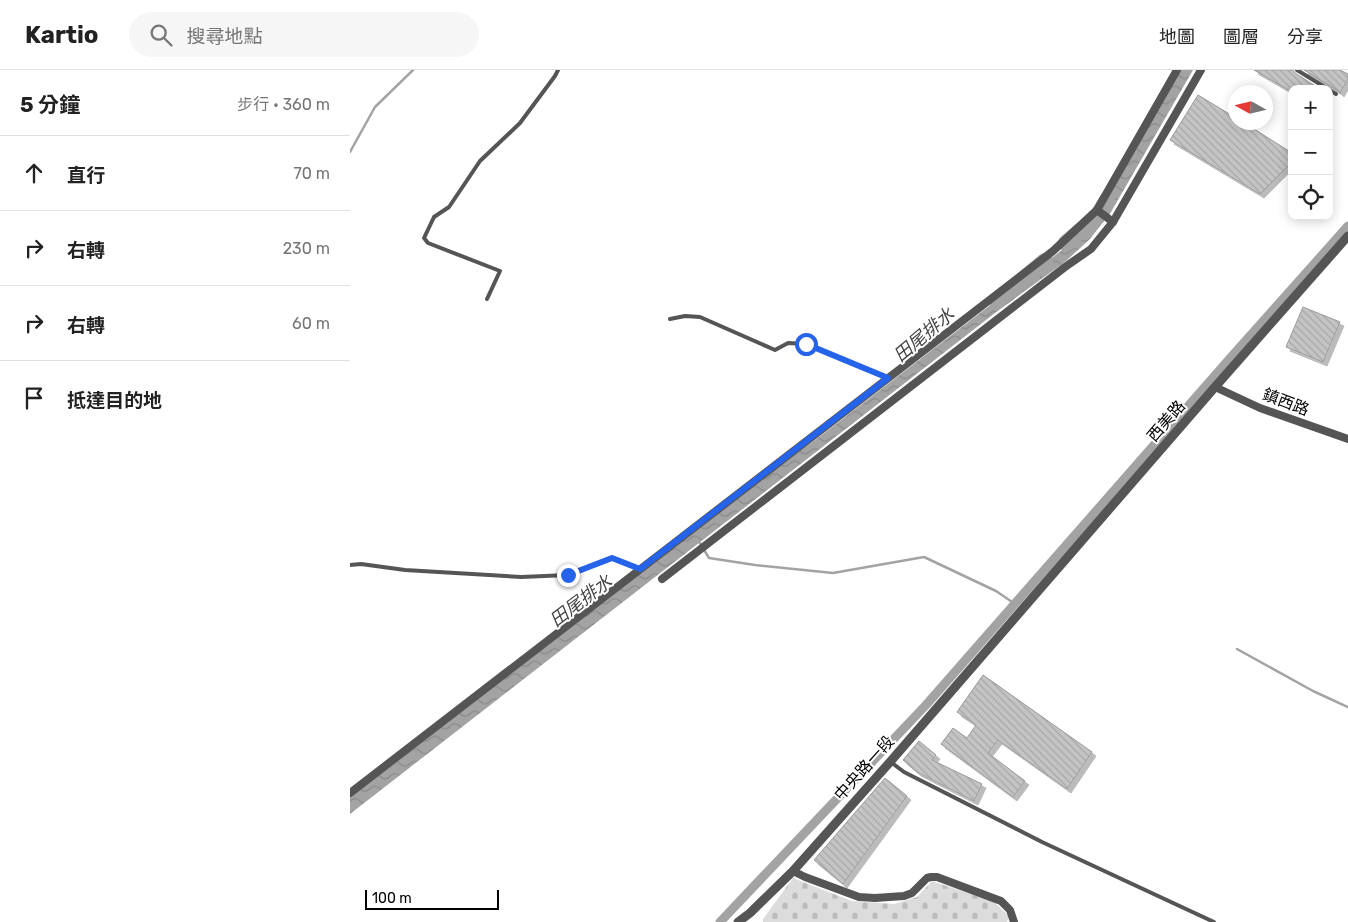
<!DOCTYPE html>
<html lang="zh-TW">
<meta charset="utf-8">
<style>
body{margin:0;font-family:Rubik,"Noto Sans TC",sans-serif;background:#f6f6f6;color:#222}
.controls{position:absolute;right:15px;top:15px;display:grid;overflow:hidden;border-radius:10px;box-shadow:0 2px 12px #0003}
.controls button{width:45px;height:45px;display:grid;place-items:center;padding:0;border:0;border-bottom:1px solid #e0e0e0;background:#fff;color:#222;font:25px sans-serif}
.compass{position:absolute;left:878px;top:15px;width:45px;height:45px;border-radius:50%;background:#fff;box-shadow:0 2px 12px #0003;rotate:278deg}
.scale{position:absolute;left:15px;bottom:12px;width:134px;box-sizing:border-box;padding-left:5px;border:2px solid #000;border-top:0;font-size:14px;line-height:18px;white-space:nowrap;color:#000;-webkit-text-stroke:4px #fff;paint-order:stroke}
.stop{position:absolute;width:15px;height:15px;margin:-11px;border:4px solid #2563eb;border-radius:50%;background:#fff}
.stop.end{background:#2563eb;border-color:#fff;box-shadow:0 1px 5px #0008}
.list{margin:0;padding:0;list-style:none}
h2{display:flex;justify-content:space-between;align-items:center;height:65px;margin:0;padding:0 20px;font-size:21px}
h2 small{font-size:16px;font-weight:400;color:#767676}
.list li{display:grid;grid-template-columns:32px 1fr auto;gap:15px;align-items:center;box-sizing:border-box;height:75px;padding:0 20px;border-top:1px solid #e0e0e0}
.list b{display:block;font-size:19px;white-space:nowrap}
.list em{font-size:16px;font-style:normal;color:#767676}
.icon{flex:none;width:28px;height:28px;fill:none;stroke:currentColor;stroke-width:2;stroke-linecap:round;stroke-linejoin:round}
.map{position:relative;flex:none;width:998px;height:852px;overflow:hidden}
header{display:flex;align-items:center;gap:30px;box-sizing:border-box;height:70px;padding:0 25px;background:#fff;border-bottom:1px solid #e0e0e0}
header strong{font-size:24px}
nav{display:flex;gap:28px;margin-inline-start:auto;font-size:18px}
.search{width:350px;height:45px;background:#f6f6f6;display:flex;align-items:center;gap:12px;box-sizing:border-box;padding:0 18px;border-radius:28px;color:#767676;font-size:19px}
main{display:flex}
aside{flex:1;background:#fff}
.map>svg:first-child{display:block}
.cemetery{fill:url(#cemetery-stones)}
.water{fill:url(#water-waves)}
.lines{fill:none;stroke-linecap:round;stroke-linejoin:round}
.stream{stroke:#a3a3a3;stroke-width:2.5}
.canal{stroke:#a3a3a3;stroke-width:9}
.river{stroke:#a3a3a3;stroke-width:16}
.building{fill:url(#building-back-hatch);stroke:#999;filter:url(#shadow)}
.service{stroke:#555;stroke-width:4}
.minor{stroke:#555;stroke-width:8}
.tertiary{stroke:#555;stroke-width:9}
.route{stroke:#2563eb;stroke-width:6}
.labels{text-anchor:middle;dominant-baseline:central;stroke-width:4;stroke-linejoin:round;paint-order:stroke}
.street-label{font-size:16px;fill:#000;stroke:#fff}
.water-label{font-size:18px;font-style:italic;fill:#444;stroke:#fff}
</style>
<header>
<strong>Kartio</strong>
<div class="search"><svg class="icon" aria-label="search" viewBox="0 0 24 24"><circle cx="10" cy="10" r="6"/><path d="M15 15l6 6"/></svg>搜尋地點</div>
<nav><a>地圖</a><a>圖層</a><a>分享</a></nav>
</header>
<main>
<aside>
<h2>5 分鐘<small>步行 · 360 m</small></h2>
<ul class="list">
<li><svg class="icon" aria-label="ahead" viewBox="0 0 24 24"><path d="M12 20V5M6 11l6-6 6 6"/></svg><div><b>直行</b></div><em>70 m</em></li>
<li><svg class="icon" aria-label="right" viewBox="0 0 24 24"><path d="M7 20v-9h11M14 6l5 5-5 5"/></svg><div><b>右轉</b></div><em>230 m</em></li>
<li><svg class="icon" aria-label="right" viewBox="0 0 24 24"><path d="M7 20v-9h11M14 6l5 5-5 5"/></svg><div><b>右轉</b></div><em>60 m</em></li>
<li><svg class="icon" aria-label="arrive" viewBox="0 0 24 24"><path d="M6 21V4h12l-3 4 3 4H6"/></svg><div><b>抵達目的地</b></div></li>
</ul>
</aside>
<div class="map">
<svg width="998" height="852" viewBox="0 0 998 852">
<defs>
<pattern id="cemetery-stones" width="16" height="16" patternUnits="userSpaceOnUse" patternTransform="scale(1.25)"><rect width="16" height="16" fill="#dcdcdc"/><path d="M2 7V4a2 2 0 0 1 4 0v3zM10 15v-3a2 2 0 0 1 4 0v3z" fill="#bbb"/></pattern>
<pattern id="water-waves" width="16" height="10" patternUnits="userSpaceOnUse" patternTransform="scale(1.25)"><rect width="16" height="10" fill="#a3a3a3"/><path d="M0 5q4-4 8 0t8 0" fill="none" stroke="#8b8b8b"/></pattern>
<pattern id="building-back-hatch" width="6" height="6" patternUnits="userSpaceOnUse" patternTransform="scale(1.25)"><rect width="6" height="6" fill="#c4c4c4"/><path d="M-1 5l2 2M0 0l6 6M5-1l2 2" fill="none" stroke="#a7a7a7"/></pattern>
<filter id="shadow"><feDropShadow dx="4" dy="4" stdDeviation="0" flood-color="#0004"/></filter>
</defs>
<rect width="100%" height="100%" fill="#fff"/>
<path class="cemetery" d="M 443,808 L 502,831 L 544,834 L 567,827 L 582,811 L 644,832 L 659,846 L 657,852 L 413,852 L 413,849 Z"/>
<path class="water" d="M 831,0 L 843,0 L 761,142 L 740,169 L 716,191 L 645,243 L 0,744 L 0,727 L 345,459 L 469,367 L 712,180 L 745,149 Z"/>
<g class="lines">
<g class="stream">
<path d="M 0,82 L 25,37 L 63,0"/>
<path d="M 348,470 L 359,488 L 405,495 L 483,503 L 574,487 L 646,521 L 665,534"/>
<path d="M 887,579 L 963,621 L 998,637"/>
</g>
<path class="canal" d="M 370,852 L 576,635 L 883,285 L 998,156"/>
<g class="river">
<path d="M 716,173 L 747,147 L 757,130"/>
<path d="M 647,231 L 695,191"/>
</g>
</g>
<g class="building">
<path d="M 904,0 L 943,0 L 945,3 L 970,19 L 942,19 L 942,22 Z"/>
<path d="M 954,0 L 990,0 L 998,4 L 998,9 L 990,23 L 988,21 Z"/>
<path d="M 848,25 L 886,48 L 886,52 L 893,52 L 942,83 L 942,92 L 910,124 L 820,70 Z"/>
<path d="M 953,237 L 990,252 L 973,292 L 936,277 Z"/>
<path d="M 633,605 L 742,682 L 717,719 L 648,670 L 638,683 L 675,711 L 663,727 L 591,674 L 603,658 L 617,668 L 626,655 L 607,642 Z"/>
<path d="M 569,671 L 586,685 L 582,690 L 632,714 L 624,731 L 567,702 L 553,690 Z"/>
<path d="M 535,708 L 557,726 L 493,814 L 464,790 Z"/>
</g>
<g class="lines">
<g class="service">
<path d="M 947,0 L 978,19"/>
<path d="M 979,20 L 986,24"/>
<path d="M 137,229 L 150,201 L 78,173 L 74,168 L 84,147 L 99,137 L 130,91 L 170,53 L 205,6 L 208,0"/>
<path d="M 320,249 L 335,246 L 350,247 L 425,280 L 438,273 L 456,274 L 538,308"/>
<path d="M 0,495 L 11,494 L 55,500 L 171,507 L 218,505 L 262,488 L 290,499"/>
<path d="M 542,693 L 554,702 L 692,772 L 864,852"/>
</g>
<g class="minor">
<path d="M 747,140 L 763,152"/>
<path d="M 865,317 L 910,338 L 998,369"/>
<path d="M 312,509 L 715,197 L 741,179 L 763,152 L 851,0"/>
<path d="M 0,723 L 703,181 L 747,140 L 827,0"/>
<path d="M 443,801 L 455,807 L 509,827 L 525,828 L 554,826 L 562,823 L 577,808 L 581,807 L 587,807 L 651,831 L 660,840 L 664,852"/>
</g>
<path class="tertiary" d="M 388,852 L 400,843 L 443,801 L 540,692 L 865,317 L 998,166"/>
</g>
<g class="lines">
<path class="route" d="M 218,505 L 262,488 L 290,499 L 538,308 L 456,274"/>
</g>
<g class="labels">
<g class="street-label">
<text transform="translate(936 332) rotate(21)">鎮西路</text>
<text transform="translate(816 351) rotate(-49)">西美路</text>
<text transform="translate(514 698) rotate(-48)">中央路一段</text>
</g>
<g class="water-label">
<text transform="translate(574 265) rotate(-40)">田尾排水</text>
<text transform="translate(231 531) rotate(-37)">田尾排水</text>
</g>
</g>
</svg>
<div class="controls">
<button>+</button>
<button>−</button>
<button><svg class="icon" aria-label="locate" viewBox="0 0 24 24"><circle cx="12" cy="12" r="6"/><path d="M12 2v4M12 18v4M2 12h4M18 12h4"/></svg></button>
</div>
<svg class="compass" viewBox="-18 -18 36 36"><path d="M0-13l5 13h-10z" fill="#e53935"/><path d="M0 13l5-13h-10z" fill="#767676"/></svg>
<div class="scale">100 m</div>
<div class="stop" style="left:456px;top:274px"></div>
<div class="stop end" style="left:218px;top:505px"></div>
</div>
</main>
